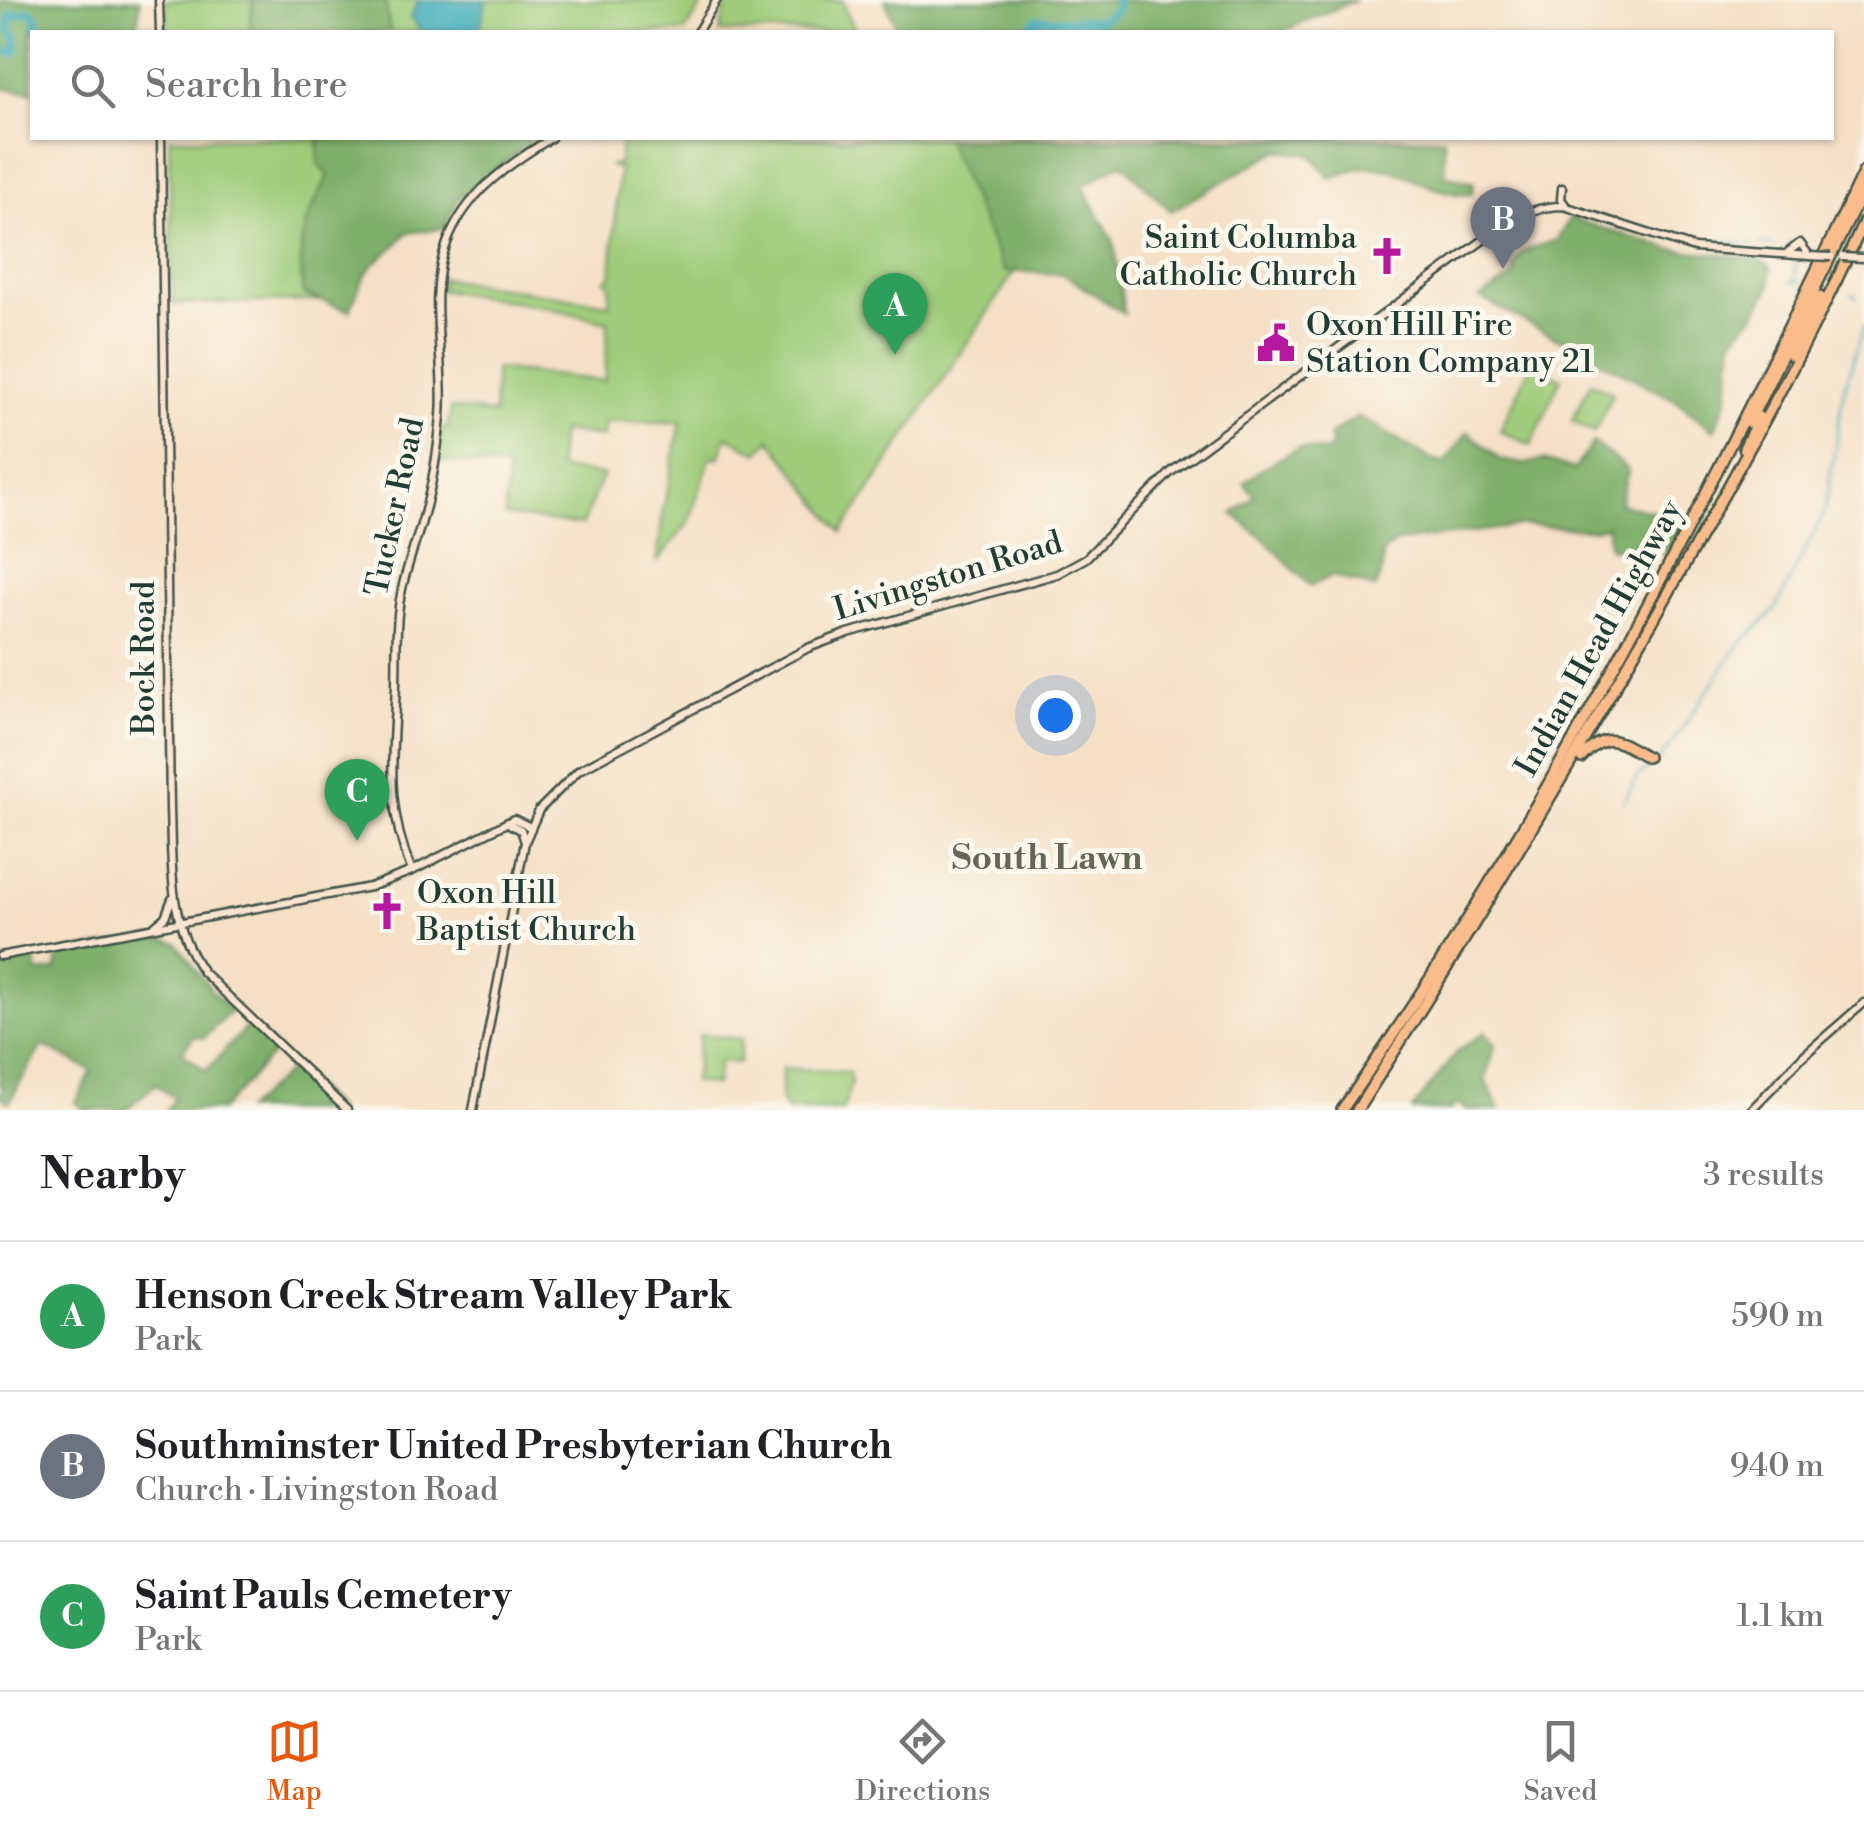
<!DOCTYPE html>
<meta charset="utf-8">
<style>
body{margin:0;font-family:"Libre Bodoni",serif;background:#f6f6f6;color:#202124}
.you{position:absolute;left:1055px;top:715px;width:35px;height:35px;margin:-25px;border:8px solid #fff;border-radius:50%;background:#1a73e8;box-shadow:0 0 0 15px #1a73e833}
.badge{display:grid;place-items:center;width:65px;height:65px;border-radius:50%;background:#ea580c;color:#fff;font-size:32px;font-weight:700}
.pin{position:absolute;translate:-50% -82px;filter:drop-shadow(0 2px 5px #0008)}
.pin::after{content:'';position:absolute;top:52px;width:35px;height:30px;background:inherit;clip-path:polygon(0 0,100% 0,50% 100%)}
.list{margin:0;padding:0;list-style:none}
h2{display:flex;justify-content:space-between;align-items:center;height:130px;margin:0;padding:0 40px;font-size:42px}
h2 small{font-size:32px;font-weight:400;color:#757577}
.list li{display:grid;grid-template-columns:65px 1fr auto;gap:30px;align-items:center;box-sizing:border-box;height:150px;padding:0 40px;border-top:2px solid #e0e0e0}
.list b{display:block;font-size:38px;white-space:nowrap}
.list p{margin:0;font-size:32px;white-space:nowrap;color:#757577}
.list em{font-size:32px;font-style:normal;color:#757577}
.icon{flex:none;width:55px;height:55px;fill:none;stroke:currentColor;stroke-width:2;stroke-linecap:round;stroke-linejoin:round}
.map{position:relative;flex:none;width:1864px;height:1110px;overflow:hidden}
.search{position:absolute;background:#fff;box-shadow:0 2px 8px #0004;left:30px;right:30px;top:30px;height:110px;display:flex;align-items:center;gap:25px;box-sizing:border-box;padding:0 35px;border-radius:0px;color:#757577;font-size:38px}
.sheet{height:580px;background:#fff}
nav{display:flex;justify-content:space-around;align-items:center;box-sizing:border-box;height:140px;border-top:2px solid #e0e0e0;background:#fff;font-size:28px;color:#757577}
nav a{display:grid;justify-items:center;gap:5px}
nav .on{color:#ea580c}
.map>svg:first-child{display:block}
.green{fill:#9fcc7a;stroke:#5f8457;stroke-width:2.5}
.forest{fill:#7fb06a;stroke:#4f764f;stroke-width:2.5}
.water{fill:#3babb8;stroke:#2d7476;stroke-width:2.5}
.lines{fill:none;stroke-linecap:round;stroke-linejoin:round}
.stream{stroke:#3babb8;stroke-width:2.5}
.river{stroke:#3babb8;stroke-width:8}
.secondary-casing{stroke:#3f554a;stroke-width:11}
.highway-casing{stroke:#3f554a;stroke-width:14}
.secondary{stroke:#fde4d1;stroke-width:6}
.highway{stroke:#fabc8b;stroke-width:9}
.secondary-bridge-casing{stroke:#3f554a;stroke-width:11;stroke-linecap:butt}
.secondary-bridge{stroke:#fde4d1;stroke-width:6}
.labels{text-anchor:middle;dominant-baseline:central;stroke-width:10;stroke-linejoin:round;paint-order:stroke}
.poi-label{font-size:32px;fill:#1f3d34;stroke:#fbf7ec;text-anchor:start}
.street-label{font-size:32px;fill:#1f3d34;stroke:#fbf7ec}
.neighbourhood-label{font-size:35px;font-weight:bold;fill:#636852;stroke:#fbf7ec}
</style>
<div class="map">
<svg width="1864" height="1110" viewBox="0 0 1864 1110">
<rect width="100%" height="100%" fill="#fbf7ec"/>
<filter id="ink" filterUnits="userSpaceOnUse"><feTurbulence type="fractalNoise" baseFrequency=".01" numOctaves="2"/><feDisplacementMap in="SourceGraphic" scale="20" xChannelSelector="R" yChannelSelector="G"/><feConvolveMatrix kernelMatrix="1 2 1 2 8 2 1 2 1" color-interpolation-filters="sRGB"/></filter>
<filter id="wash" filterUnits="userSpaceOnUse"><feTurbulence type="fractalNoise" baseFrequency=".0048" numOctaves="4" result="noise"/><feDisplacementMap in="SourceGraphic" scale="40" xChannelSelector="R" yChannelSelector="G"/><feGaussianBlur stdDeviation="2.25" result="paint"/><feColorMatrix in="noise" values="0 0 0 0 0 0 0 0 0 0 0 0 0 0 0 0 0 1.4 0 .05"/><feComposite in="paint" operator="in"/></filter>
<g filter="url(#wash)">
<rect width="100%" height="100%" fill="#f5e0c6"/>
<g class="green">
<path d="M 166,0 L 706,0 L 685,32 L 167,32 Z"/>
<path d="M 727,0 L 842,0 L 856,32 L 720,32 Z"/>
<path d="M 169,138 L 447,138 L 349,300 L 173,304 Z"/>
<path d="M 621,138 L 1061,138 L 1038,236 L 842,532 L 770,439 L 758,453 L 727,436 L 719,458 L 711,456 L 689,522 L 657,562 L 663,512 L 681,422 L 604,422 L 603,437 L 561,431 L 558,469 L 603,475 L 582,525 L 505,516 L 507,468 L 434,460 L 439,429 L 447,429 L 451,408 L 494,414 L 495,369 L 605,381 L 608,322 L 536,305 L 440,290 L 442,278 L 609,304 L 610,284 L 605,280 L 611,277 L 619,168 L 609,166 L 619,163 Z"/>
<path d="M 1531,364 L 1561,378 L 1531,445 L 1500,431 Z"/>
<path d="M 1591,382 L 1613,393 L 1594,432 L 1572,421 Z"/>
<path d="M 700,1034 L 742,1039 L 739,1063 L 719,1061 L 716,1085 L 694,1082 Z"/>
<path d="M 782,1068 L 849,1072 L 851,1083 L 843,1110 L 786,1110 L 781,1102 Z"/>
</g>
<g class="forest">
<path d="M 0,0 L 140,0 L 137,32 L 32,32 L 32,92 L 0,88 Z"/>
<path d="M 253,0 L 385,0 L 390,32 L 249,32 Z"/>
<path d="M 885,0 L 1356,0 L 1280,32 L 899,32 Z"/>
<path d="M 318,138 L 535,138 L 459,198 L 444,228 L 406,233 C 397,247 389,250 377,261 C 363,273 356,294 350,311 L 303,294 C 298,233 301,228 329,175 L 319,165 Z"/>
<path d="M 945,138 L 1444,138 L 1445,175 L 1474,183 L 1472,194 C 1435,198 1408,168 1370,167 C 1358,166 1343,174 1331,179 L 1311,155 L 1279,150 L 1171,211 L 1122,163 L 1083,186 L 1114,243 L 1124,314 L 1064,274 L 1004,271 Z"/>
<path d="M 1570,218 L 1670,249 L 1757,259 L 1771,267 L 1770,288 L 1754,315 L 1733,339 L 1728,397 L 1714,430 L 1675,400 L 1480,298 L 1513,277 C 1516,246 1531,249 1557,240 Z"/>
<path d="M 1358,416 L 1431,459 L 1444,463 L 1468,432 L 1501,460 L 1524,464 L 1544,460 L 1574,470 L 1593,442 L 1628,470 L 1620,504 L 1685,518 L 1667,552 L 1609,548 L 1607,526 L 1592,529 L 1525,525 L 1397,542 L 1383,552 L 1382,571 L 1375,588 L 1333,576 L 1310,586 L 1263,538 L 1233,514 L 1255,496 L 1244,483 L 1267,465 L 1300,448 L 1326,452 L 1332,445 L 1329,436 Z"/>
<path d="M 152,937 L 177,943 L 213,993 L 232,1010 L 204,1038 L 194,1036 L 182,1052 L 206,1071 L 249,1024 L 277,1049 L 221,1110 L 166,1110 L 175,1099 L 156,1084 L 125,1110 L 85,1110 L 76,1103 L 92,1071 L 42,1045 L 9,1102 L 0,1097 L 3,1087 L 0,1085 L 0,965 L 34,958 L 38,973 L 57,970 L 57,954 Z"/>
<path d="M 1485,1032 L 1495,1045 L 1485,1080 L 1500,1110 L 1466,1110 L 1458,1103 L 1450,1110 L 1412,1110 L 1458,1051 Z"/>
<path d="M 294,1066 L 337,1110 L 245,1110 Z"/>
</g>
<path class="water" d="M 419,0 L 486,0 L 479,32 L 422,32 L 410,17 Z"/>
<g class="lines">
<g class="stream">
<path d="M 1689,238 L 1700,241"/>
<path d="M 1708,241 L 1716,242"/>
<path d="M 1723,242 L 1742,244"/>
<path d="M 1788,243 L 1790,244"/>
<path d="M 1748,244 L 1752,244"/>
<path d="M 1760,244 L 1772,245"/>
<path d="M 1795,281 L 1796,264"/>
<path d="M 1791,282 L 1802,281"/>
<path d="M 1852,295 L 1857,297"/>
<path d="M 1624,802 L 1637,777 L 1659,760 L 1670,746 L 1738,646 L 1775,610 L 1825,511 L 1844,389 L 1864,326"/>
</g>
<g class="river">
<path d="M 948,32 L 956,28 L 967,32"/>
<path d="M 1026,32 L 1037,19 L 1100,21 L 1117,9 L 1116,0"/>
<path d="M 0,50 L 14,54 C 19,44 16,37 9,30 L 10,16 L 31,11 L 37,19 L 35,27 L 39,32"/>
</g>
</g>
</g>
<g filter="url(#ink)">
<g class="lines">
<g class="secondary-casing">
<g id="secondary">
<path d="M 159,0 L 160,32"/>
<path d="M 697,32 L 717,0"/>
<path d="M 161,138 L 170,808 C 172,865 168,923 203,972 L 347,1110"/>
<path d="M 1562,188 L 1561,199 L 1566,206"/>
<path d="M 1787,253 L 1800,243 L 1809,255"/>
<path d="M 511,825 L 521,830 L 525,842"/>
<path d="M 412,871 C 384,805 393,754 396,685 C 397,655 395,623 401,594 C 406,567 417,540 424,514 C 433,482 438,449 441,416 C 446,359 426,299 447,243 C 466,192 507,166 551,138"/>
<path d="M 155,925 L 165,917 L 172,899"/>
<path d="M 0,956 L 370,887 L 412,871 L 514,819 L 530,827"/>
<path d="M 473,1110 L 525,842 L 539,810 L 579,770 L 808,648 L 848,633 L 1057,574 L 1086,558 L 1171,472 L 1502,226 C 1522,213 1540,206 1564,206 L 1694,248 L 1810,256"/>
<path d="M 1751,1110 L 1803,1056 L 1864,1003"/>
</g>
</g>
<g class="highway-casing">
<g id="highway">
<path d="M 1791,355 L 1820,297"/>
<path d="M 1749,423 L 1864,189"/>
<path d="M 1744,448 L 1759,417"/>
<path d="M 1581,758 C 1607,729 1618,741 1647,757"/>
<path d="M 1342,1110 C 1548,815 1710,495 1864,171"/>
<path d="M 1357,1110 C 1471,933 1578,754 1681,571 C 1746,456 1809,342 1864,222"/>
</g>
</g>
<use href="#secondary" class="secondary"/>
<use href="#highway" class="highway"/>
<g class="secondary-bridge-casing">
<g id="secondary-bridge">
<path d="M 1810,256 L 1831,257"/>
<path d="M 1842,257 L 1864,258"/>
</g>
</g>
<use href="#secondary-bridge" class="secondary-bridge"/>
</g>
</g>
<defs>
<g id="church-bare" transform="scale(3)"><path d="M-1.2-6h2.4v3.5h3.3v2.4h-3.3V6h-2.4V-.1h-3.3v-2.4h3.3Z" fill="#b5179e" stroke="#fbf7ec" stroke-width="2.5" paint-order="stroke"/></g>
<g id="civic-bare" transform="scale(3)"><path d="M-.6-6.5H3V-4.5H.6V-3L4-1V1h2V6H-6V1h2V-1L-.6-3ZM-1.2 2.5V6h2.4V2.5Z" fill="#b5179e" stroke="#fbf7ec" stroke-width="2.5" paint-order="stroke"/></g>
</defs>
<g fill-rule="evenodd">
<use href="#church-bare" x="1387" y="256"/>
<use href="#civic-bare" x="1276" y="343"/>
<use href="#church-bare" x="387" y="911"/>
</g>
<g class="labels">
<g class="poi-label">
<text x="1357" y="238" text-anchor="end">Saint Columba<tspan x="1357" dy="37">Catholic Church</tspan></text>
<text x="1306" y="325">Oxon Hill Fire<tspan x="1306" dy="37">Station Company 21</tspan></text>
<text x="417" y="893">Oxon Hill<tspan x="417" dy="37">Baptist Church</tspan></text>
</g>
<g class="street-label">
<text transform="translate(395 507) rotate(-78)">Tucker Road</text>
<text transform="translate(948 576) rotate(-17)">Livingston Road</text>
<text transform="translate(1599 638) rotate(-61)">Indian Head Highway</text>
<text transform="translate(144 658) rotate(-90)">Bock Road</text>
</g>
<g class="neighbourhood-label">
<text x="1047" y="858">South Lawn</text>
</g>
</g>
</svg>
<div class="you"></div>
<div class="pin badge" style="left:895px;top:355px;background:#2e9e5b">A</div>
<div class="pin badge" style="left:1503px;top:269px;background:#6b7280">B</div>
<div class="pin badge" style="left:357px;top:841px;background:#2e9e5b">C</div>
<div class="search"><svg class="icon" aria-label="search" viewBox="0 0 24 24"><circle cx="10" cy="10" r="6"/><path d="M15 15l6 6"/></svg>Search here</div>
</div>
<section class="sheet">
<h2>Nearby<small>3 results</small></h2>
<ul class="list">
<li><span class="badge" style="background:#2e9e5b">A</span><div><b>Henson Creek Stream Valley Park</b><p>Park</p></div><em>590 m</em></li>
<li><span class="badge" style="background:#6b7280">B</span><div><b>Southminster United Presbyterian Church</b><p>Church · Livingston Road</p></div><em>940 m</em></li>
<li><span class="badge" style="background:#2e9e5b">C</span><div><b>Saint Pauls Cemetery</b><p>Park</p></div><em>1.1 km</em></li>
</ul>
</section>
<nav>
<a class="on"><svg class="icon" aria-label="map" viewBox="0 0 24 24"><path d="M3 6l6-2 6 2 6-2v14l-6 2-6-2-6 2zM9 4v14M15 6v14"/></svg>Map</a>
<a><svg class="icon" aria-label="directions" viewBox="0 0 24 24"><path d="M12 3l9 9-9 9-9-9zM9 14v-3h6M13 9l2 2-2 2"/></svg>Directions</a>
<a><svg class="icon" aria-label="saved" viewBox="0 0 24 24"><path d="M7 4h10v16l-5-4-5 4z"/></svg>Saved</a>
</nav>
